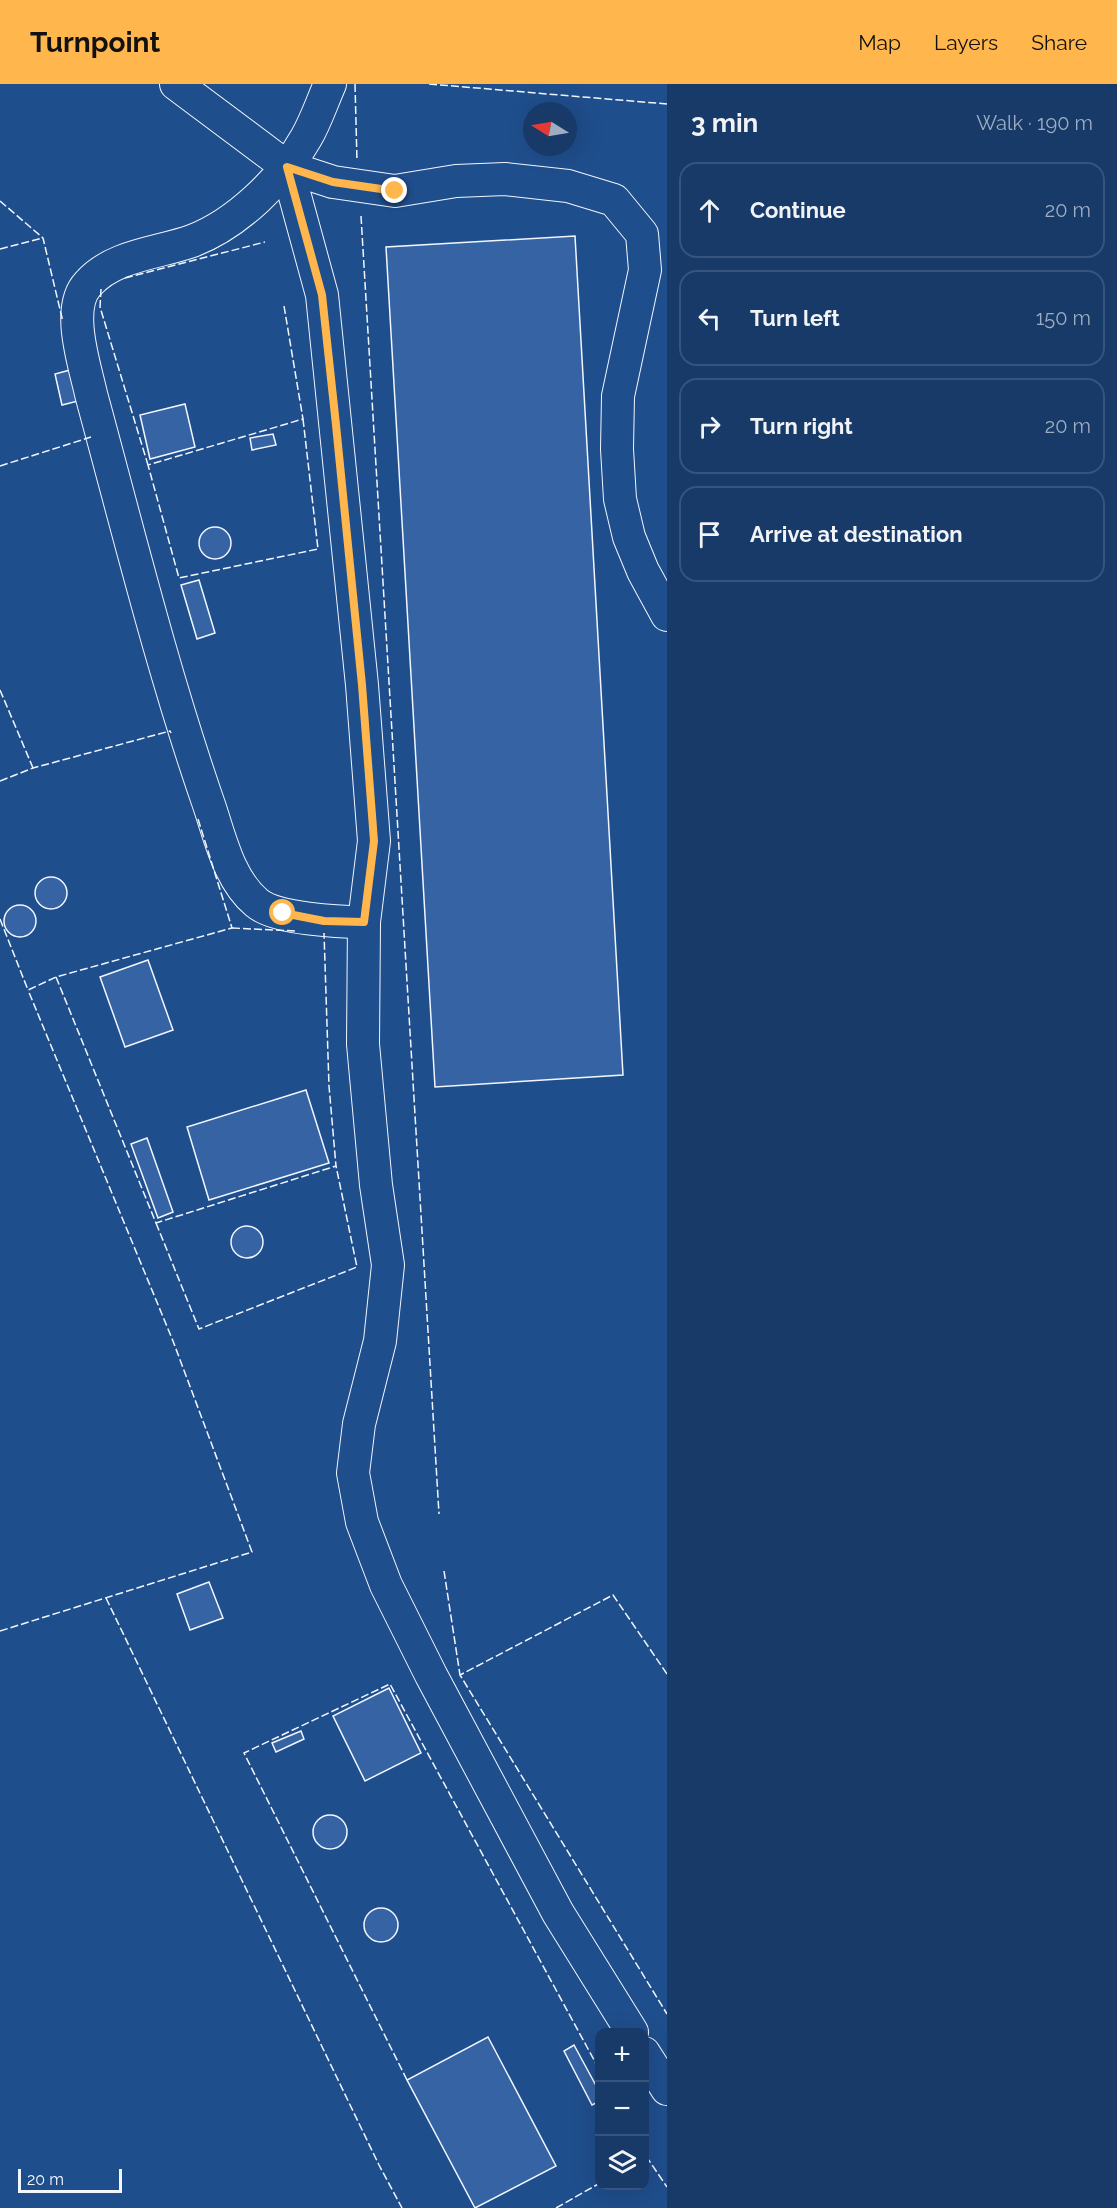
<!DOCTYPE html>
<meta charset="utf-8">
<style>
body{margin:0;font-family:Raleway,sans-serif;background:#20416f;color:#f1f3f6}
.controls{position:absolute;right:18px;bottom:18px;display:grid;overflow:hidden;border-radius:12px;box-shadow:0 6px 24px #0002}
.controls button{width:54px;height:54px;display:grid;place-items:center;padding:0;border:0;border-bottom:2px solid #36547d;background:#173a69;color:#f1f3f6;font:30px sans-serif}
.compass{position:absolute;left:523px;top:18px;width:54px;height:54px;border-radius:50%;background:#173a69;box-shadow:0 6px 24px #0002;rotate:281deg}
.scale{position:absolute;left:18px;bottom:15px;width:104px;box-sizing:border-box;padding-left:6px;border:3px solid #f2f6ff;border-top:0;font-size:16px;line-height:21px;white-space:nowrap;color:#f2f6ff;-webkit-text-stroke:4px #1f4e8c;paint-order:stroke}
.stop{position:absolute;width:18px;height:18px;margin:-14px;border:4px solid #ffb74d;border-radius:50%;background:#fff}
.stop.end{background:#ffb74d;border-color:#fff;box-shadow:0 2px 6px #0008}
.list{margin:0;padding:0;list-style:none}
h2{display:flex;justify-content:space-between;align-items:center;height:78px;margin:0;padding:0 24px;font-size:26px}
h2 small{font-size:20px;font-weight:400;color:#9eadc0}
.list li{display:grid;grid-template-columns:39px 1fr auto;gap:18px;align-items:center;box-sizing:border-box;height:96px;margin:0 12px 12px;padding:0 12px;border:2px solid #36547d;border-radius:18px}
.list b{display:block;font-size:22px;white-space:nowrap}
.list em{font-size:20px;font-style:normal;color:#9eadc0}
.icon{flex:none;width:33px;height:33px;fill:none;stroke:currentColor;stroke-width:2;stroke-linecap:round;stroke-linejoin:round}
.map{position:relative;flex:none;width:667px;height:2124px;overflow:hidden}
header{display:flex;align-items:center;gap:36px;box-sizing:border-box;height:84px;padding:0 30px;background:#ffb74d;color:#111}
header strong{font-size:28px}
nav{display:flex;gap:33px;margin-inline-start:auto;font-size:21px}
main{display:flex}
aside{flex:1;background:#173a69}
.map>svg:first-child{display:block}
.building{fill:#3563a3;stroke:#f2f6ff;stroke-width:1.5}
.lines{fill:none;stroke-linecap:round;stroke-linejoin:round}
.minor-casing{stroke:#f2f6ff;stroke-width:34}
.minor{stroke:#1f4e8c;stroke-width:32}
.fence{stroke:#f2f6ff;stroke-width:1.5;stroke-dasharray:8 3;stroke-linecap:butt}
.route{stroke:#ffb74d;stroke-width:8}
</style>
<header>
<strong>Turnpoint</strong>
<nav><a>Map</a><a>Layers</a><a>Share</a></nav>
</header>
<main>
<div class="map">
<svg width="667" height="2124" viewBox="0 0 667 2124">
<rect width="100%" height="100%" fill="#1f4e8c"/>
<g class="building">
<path d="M 575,152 L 623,991 L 435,1003 L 386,163 Z"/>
<path d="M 70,286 L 78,317 L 62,321 L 55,290 Z"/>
<path d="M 185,320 L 195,363 L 150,375 L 140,331 Z"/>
<path d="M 273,350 L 276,361 L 252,366 L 250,354 Z"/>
<circle cx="215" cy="459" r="16"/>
<path d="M 199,496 L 215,549 L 197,555 L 181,501 Z"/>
<circle cx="51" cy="809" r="16"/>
<circle cx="20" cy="837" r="16"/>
<path d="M 148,876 L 173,946 L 125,963 L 100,893 Z"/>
<path d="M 306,1006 L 329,1079 L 209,1116 L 187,1043 Z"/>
<path d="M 147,1054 L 173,1128 L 158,1134 L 131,1060 Z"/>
<circle cx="247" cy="1158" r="16"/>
<path d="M 209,1498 L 223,1534 L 190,1546 L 177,1510 Z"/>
<path d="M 389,1604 L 421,1669 L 365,1697 L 333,1632 Z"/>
<path d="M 301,1647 L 304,1655 L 276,1668 L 272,1659 Z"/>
<circle cx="330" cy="1748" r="17"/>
<circle cx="381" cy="1841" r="17"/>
<path d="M 488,1953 L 556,2082 L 475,2124 L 407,1996 Z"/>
<path d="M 574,1961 L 600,2009 L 600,2017 L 592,2021 L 564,1967 Z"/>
</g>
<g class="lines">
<g class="minor-casing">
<g id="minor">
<path d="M 176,0 L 287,83 L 333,98 L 395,107 L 456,97 L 505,95 L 568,102 L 614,116 L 642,150 L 645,186 L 618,312 L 617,365 L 620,415 L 629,453 L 643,487 L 667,531"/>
<path d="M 330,0 C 322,18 316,37 306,54 C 283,95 237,140 192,157 C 159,169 113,171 88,200 C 65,224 85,282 91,310 C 128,446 162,585 208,718 C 220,752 228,795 257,819 C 276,835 339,838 364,838"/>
<path d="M 287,83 L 322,211 L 362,601 L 374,757 L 364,838 L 363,960 L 376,1101 L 388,1181 L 380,1257 L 359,1340 L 353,1389 L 362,1438 L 386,1501 L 431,1591 L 558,1829 L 632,1948"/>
<path d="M 644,1969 L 667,2005"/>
</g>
</g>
<use href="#minor" class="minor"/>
<g class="fence">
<path d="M 355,0 L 357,77"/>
<path d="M 429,0 L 667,20"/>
<path d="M 0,117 L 43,154 L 63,238"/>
<path d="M 361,132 L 439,1430"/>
<path d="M 0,165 L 43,154"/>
<path d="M 125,194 L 265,158"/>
<path d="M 101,205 L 100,223 L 148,381"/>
<path d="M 284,222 L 303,335"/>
<path d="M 303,335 L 318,465 L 179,494 L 148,381 Z"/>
<path d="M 0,382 L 91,353"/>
<path d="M 0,606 L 33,684"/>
<path d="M 0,697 L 33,684 L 170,647 L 171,649"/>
<path d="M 0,835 L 28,906 L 56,893 L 232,844 L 198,735"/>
<path d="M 232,844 L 296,847"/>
<path d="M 56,893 L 156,1139 L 336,1082 L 329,1002 L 324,849"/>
<path d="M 156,1139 L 199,1245 L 357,1183 L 336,1082"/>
<path d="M 444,1487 L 460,1591"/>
<path d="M 106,1514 L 379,2081 L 402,2124"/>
<path d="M 0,1547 L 252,1468 L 173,1257 L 28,906"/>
<path d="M 667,1590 L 613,1511 L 460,1591 L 667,1930"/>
<path d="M 407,1996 L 244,1669 L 390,1600 L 600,1987"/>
<path d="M 646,2072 L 667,2103"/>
<path d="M 556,2124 L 600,2099"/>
</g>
</g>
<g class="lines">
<path class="route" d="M 283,829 L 324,837 L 364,838 L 374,757 L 362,601 L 336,341 L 322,211 L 287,83 L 333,98 L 395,107"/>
</g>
</svg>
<div class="controls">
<button>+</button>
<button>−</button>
<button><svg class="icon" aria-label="layers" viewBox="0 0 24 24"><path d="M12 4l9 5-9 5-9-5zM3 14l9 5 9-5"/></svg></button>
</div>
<svg class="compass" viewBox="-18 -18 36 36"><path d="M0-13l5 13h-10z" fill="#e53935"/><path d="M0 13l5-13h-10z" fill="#9eadc0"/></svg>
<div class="scale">20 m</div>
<div class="stop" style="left:283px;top:829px"></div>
<div class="stop end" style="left:395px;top:107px"></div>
</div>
<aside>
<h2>3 min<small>Walk · 190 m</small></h2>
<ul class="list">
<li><svg class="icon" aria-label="ahead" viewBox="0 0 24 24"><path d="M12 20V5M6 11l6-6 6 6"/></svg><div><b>Continue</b></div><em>20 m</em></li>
<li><svg class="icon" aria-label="left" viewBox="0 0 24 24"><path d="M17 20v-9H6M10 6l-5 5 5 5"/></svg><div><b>Turn left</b></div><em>150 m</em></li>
<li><svg class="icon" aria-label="right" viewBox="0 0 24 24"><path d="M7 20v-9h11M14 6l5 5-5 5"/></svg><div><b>Turn right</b></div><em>20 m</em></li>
<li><svg class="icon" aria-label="arrive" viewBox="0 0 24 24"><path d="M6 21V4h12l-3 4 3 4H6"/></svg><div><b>Arrive at destination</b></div></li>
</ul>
</aside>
</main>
